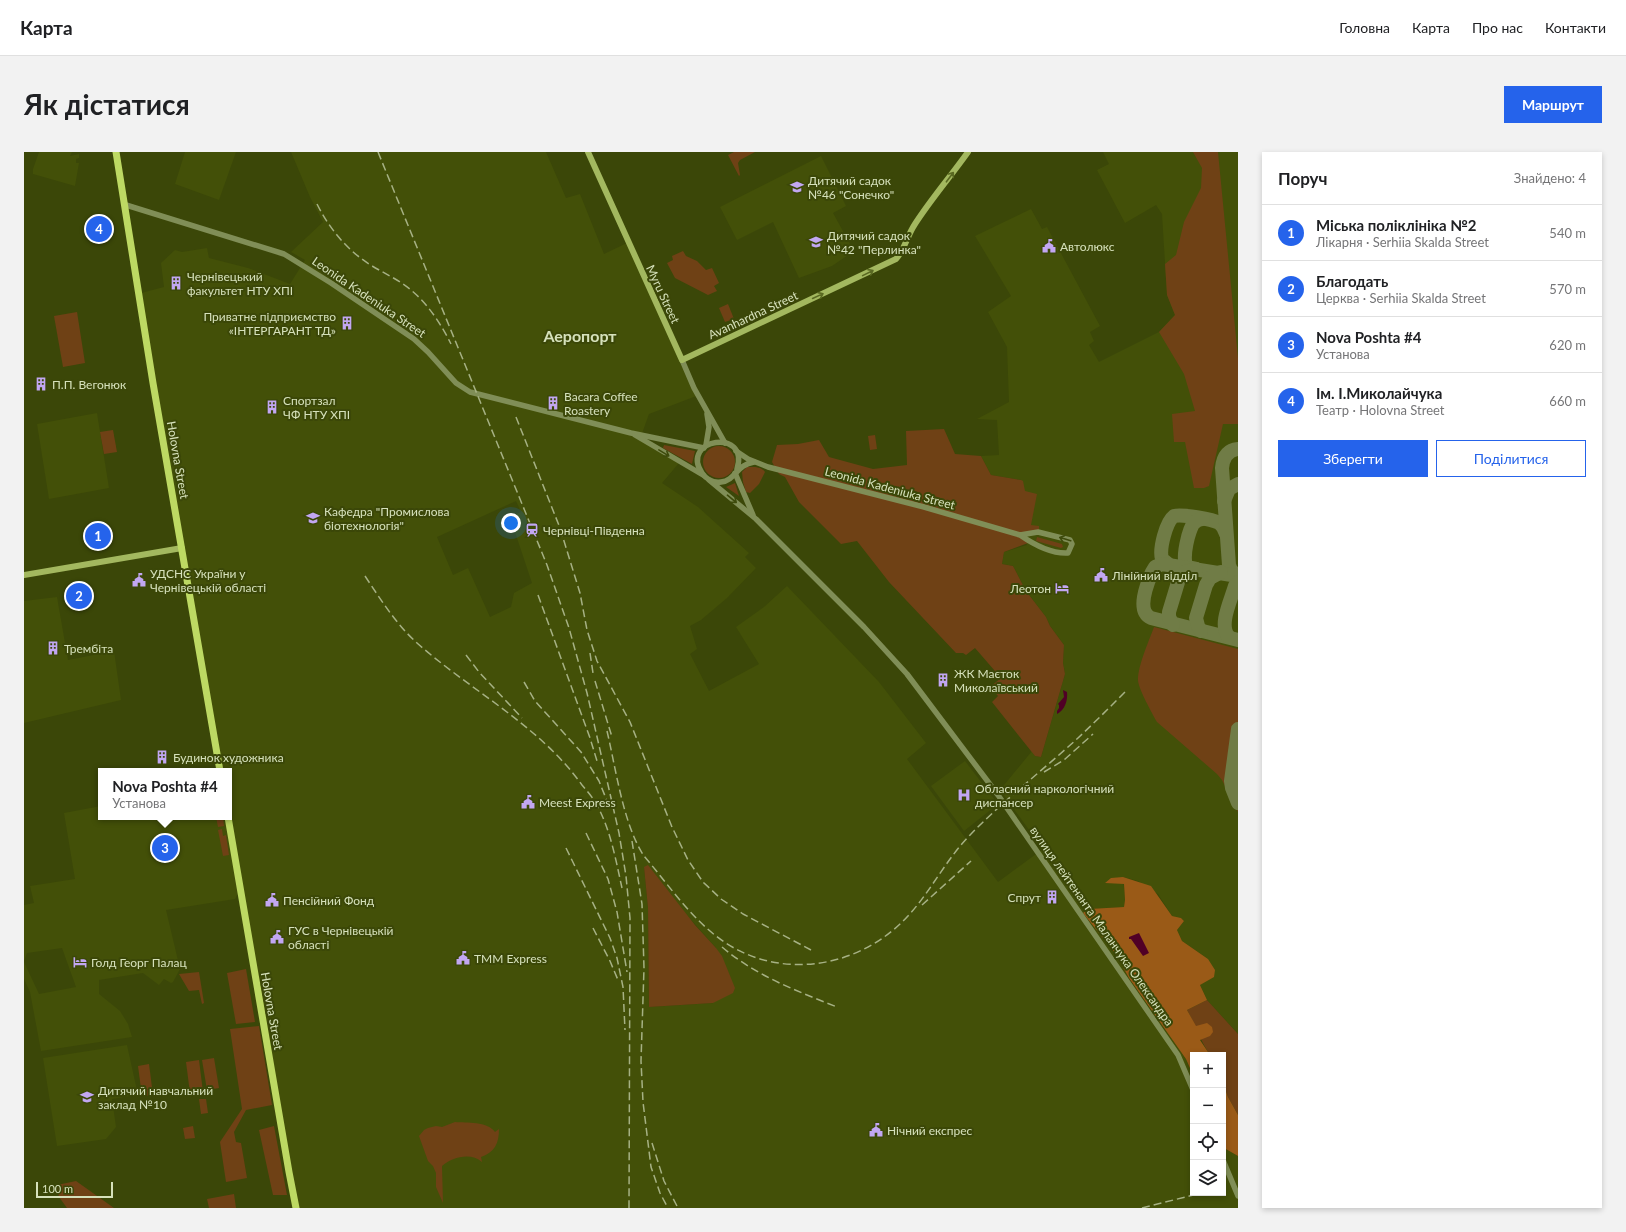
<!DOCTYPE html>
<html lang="uk">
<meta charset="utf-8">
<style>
body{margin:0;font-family:Lato,sans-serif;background:#f2f2f2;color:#202124}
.controls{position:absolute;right:12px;bottom:12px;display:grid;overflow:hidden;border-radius:0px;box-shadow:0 2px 6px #0003}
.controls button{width:36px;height:36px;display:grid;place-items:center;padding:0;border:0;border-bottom:1px solid #e0e0e0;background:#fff;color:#202124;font:20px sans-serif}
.scale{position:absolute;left:12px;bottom:10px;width:77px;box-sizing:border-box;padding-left:4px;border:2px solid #d6e1bb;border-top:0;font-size:11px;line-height:14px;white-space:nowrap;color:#d6e1bb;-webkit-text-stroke:3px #3b4708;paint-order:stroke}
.you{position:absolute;left:487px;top:371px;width:14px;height:14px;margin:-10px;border:3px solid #fff;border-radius:50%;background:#1a73e8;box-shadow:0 0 0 6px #1a73e833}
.badge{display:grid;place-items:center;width:26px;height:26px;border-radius:50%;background:#2563eb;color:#fff;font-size:13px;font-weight:700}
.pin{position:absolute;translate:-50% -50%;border:2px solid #fff;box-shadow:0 1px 4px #0006}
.popup{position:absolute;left:74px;top:616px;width:134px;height:52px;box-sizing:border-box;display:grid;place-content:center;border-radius:0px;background:#fff;filter:drop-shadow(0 1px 3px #0005);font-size:13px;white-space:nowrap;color:#757577}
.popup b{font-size:15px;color:#202124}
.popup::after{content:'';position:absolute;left:50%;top:100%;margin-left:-8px;border:8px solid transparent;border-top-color:#fff}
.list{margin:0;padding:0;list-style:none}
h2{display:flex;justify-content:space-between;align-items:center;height:52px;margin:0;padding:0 16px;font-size:17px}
h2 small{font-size:13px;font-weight:400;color:#757577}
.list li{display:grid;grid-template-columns:26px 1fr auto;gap:12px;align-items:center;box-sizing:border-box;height:56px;padding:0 16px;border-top:1px solid #e0e0e0}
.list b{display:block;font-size:15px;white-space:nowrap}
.list p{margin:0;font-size:13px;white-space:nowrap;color:#757577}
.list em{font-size:13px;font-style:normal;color:#757577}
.actions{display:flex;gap:8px;padding:12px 16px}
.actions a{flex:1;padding:9px 0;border:1px solid #2563eb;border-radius:0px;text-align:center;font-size:14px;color:#2563eb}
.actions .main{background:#2563eb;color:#fff}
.icon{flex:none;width:22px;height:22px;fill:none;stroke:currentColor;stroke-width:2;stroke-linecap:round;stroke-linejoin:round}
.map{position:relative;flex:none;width:1214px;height:1056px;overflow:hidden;border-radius:0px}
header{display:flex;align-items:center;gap:24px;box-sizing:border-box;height:56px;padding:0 20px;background:#fff;border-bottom:1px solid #e0e0e0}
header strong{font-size:19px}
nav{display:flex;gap:22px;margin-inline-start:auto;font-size:14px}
.intro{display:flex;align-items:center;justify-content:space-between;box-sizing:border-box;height:96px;padding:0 24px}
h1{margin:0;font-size:28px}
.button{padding:10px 18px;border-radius:0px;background:#2563eb;color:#fff;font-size:14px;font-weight:700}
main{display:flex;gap:24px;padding:0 24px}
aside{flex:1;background:#fff;border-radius:0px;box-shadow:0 2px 6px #0003}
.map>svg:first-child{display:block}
.built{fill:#435008;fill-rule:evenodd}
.green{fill:#6f4115}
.forest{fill:#9a5a17}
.water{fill:#500026}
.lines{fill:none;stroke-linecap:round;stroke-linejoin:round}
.taxiway{stroke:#707c46;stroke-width:14}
.tertiary{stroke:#808e57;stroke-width:5.5}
.secondary{stroke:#a3b85f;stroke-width:6}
.primary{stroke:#bdd963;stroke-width:7}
.rail{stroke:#a6b184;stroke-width:1.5;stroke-dasharray:8 4;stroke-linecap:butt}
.oneway{stroke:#5a6922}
.oneway2{stroke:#3e4b0c}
.labels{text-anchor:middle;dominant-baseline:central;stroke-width:4;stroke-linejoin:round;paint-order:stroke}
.poi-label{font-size:12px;fill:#d6e1bb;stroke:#3b4708;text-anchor:start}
.street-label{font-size:12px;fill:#d6e1bb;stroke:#3b4708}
.district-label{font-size:16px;font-weight:bold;fill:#d6e1bb;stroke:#3b4708}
</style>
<header>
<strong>Карта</strong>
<nav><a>Головна</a><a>Карта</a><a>Про нас</a><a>Контакти</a></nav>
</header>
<div class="intro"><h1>Як дістатися</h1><a class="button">Маршрут</a></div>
<main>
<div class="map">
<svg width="1214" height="1056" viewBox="0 0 1214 1056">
<rect width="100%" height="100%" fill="#3b4708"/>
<g class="built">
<path d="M 15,0 L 48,0 L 46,4 L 55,2 L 55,6 L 52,7 L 52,11 L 55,11 L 51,34 L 9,22 L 9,17 Z"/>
<path d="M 161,0 L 212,0 L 195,48 L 151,32 Z"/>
<path d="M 267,0 L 522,0 L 542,46 L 556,42 L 580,102 L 605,90 L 675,243 L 625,262 L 616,287 L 655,311 L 638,331 L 674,355 L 725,401 L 721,405 L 732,416 L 703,446 L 677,468 L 666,474 L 673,497 L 666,502 L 685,539 L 735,512 L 712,475 L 740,455 L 763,434 L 855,530 L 902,591 L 883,607 L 974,730 L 1019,697 L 976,638 L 1008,599 L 1011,604 L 1017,605 L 1041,522 L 1039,511 L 1040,493 L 1026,474 L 1022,465 L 1002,439 L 989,414 L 978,412 L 980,400 L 1003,393 L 994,370 L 997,328 L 967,323 L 957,304 L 975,303 L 973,268 L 953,267 L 985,250 L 983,195 L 964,160 L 987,144 L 951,84 L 1007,57 L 1018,77 L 1023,75 L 1076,174 L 1066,180 L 1070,189 L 1065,193 L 1075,210 L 1135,180 L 1151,163 L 1143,143 L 1138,62 L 1132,53 L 1101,71 L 1073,18 L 1085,12 L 1079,0 L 1214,0 L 1214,882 L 1183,848 L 1176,833 L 1184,807 L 1158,789 L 1153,778 L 1160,769 L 1157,766 L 1148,764 L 1134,742 L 1114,729 L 1099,725 L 1101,748 L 1100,755 L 1065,757 L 1060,761 L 1091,801 L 1105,826 L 1162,907 L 1169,923 L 1169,1041 L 1199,1041 L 1199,993 L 1200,996 L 1214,1004 L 1214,1056 L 273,1056 L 205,665 L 205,619 L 197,619 L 117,141 L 140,135 L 137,111 L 151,98 L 158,100 L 183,96 L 185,106 L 224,116 L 266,132 L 281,108 L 267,100 L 299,70 L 286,45 ZM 492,349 L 497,360 L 486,365 L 508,431 L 490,441 L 487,455 L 466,465 L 444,416 L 429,423 L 413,385 ZM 620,715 L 692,796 L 689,851 L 625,855 L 624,756 Z"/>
<path d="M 797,4 L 822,54 L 809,61 L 830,99 L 808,114 L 775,126 L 749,70 L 713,88 L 696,55 Z"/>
<path d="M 73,261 L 85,336 L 25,347 L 13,272 Z"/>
<path d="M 33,445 L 44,508 L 90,499 L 97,548 L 0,571 L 0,449 Z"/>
<path d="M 941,609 L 974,652 L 940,679 L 907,634 Z"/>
<path d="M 77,654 L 77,665 L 202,665 L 215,740 L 211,747 L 142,758 L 156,817 L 149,830 L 147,831 L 140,827 L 135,833 L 119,821 L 75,828 L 75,842 L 96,859 L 104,872 L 108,885 L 17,899 L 6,840 L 0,827 L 0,810 L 15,842 L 52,835 L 38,796 L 3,801 L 0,809 L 0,753 L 10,751 L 6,734 L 51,727 L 40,661 Z"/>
<path d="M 103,893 L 114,943 L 88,947 L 92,975 L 82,987 L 33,994 L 19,906 Z"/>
</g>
<g class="green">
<path d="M 710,0 L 731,0 L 716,8 L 714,11 L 716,23 L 715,24 L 704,3 Z"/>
<path d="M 1169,0 L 1194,0 L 1214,206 L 1214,272 L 1199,272 L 1185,334 L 1180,336 L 1170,336 L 1161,290 L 1150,290 L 1148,262 L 1171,259 L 1160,222 L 1135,180 L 1151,163 L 1143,143 L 1141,112 L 1152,103 L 1160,70 L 1177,36 L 1178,16 Z"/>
<path d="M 659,99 L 662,104 L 673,109 L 682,118 L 688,116 L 695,131 L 690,134 L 693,139 L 684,143 L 651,126 L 643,111 L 649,108 L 648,104 Z"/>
<path d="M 704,152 L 710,167 L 701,170 L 695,156 Z"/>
<path d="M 53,160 L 61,211 L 39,215 L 30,164 Z"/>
<path d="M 920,277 L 931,302 L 957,304 L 967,323 L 997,328 L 999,329 L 1001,339 L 1013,342 L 1007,373 L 1015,374 L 1015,378 L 997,382 L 1004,391 L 980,400 L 978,412 L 989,414 L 1002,439 L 1022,465 L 1026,474 L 1040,493 L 1039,511 L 1041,522 L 1017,605 L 1011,604 L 968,550 L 974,544 L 966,535 L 977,526 L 951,496 L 942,503 L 939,501 L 932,501 L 865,430 L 833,389 L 817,392 L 775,350 L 761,325 L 755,322 L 748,310 L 753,293 L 774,292 L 795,288 L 805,305 L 849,317 L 883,313 L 882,279 Z"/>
<path d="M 89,278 L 93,300 L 80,302 L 76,280 Z"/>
<path d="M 851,283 L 853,297 L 846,298 L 844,284 Z"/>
<path d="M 640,293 L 671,299 L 668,312 L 639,296 Z"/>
<circle cx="695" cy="310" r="16"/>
<path d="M 723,315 C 729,315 737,314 741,320 L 735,332 L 726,341 L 722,340 L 719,330 L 718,320 Z"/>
<path d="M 711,331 L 715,344 L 702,335 Z"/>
<path d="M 1013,385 L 1038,392 L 1039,395 L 1037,396 L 1012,389 Z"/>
<path d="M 1130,475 L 1214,497 L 1214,660 L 1198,628 L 1193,622 L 1133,570 C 1129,563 1114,536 1114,528 C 1114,513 1125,489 1130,475 Z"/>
<path d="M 192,665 L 199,665 L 200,674 L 194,675 Z"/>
<path d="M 198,677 L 199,684 L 202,683 L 205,703 L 199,704 L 194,678 Z"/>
<path d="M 624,713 L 671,773 L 692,796 L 698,804 L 711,836 L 709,841 L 689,851 L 625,855 L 624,756 L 620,715 Z"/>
<path d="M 222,817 L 231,870 L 212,872 L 203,821 Z"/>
<path d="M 175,820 L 180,851 L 178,852 L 175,838 L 165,839 L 155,822 Z"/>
<path d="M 1183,848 L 1214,882 L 1214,963 L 1204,945 L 1199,931 L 1199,903 L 1186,903 C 1176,888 1172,874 1163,858 Z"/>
<path d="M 235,874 L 248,953 L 222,958 L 210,980 L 212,990 L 217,991 L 223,1026 L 202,1030 L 196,990 L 218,957 L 206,877 Z"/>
<path d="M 190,906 L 195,936 L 183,938 L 178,908 Z"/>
<path d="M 175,908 L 179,940 L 166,941 L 162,910 Z"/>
<path d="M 125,912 L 129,943 L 118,944 L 114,914 Z"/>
<path d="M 175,947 L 182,947 L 184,961 L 177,962 Z"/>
<path d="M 431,970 C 443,971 463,969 471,980 L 475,977 C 475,991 471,1000 457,1005 L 458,1010 C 447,1000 428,1005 418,1014 L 419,1051 L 412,1035 L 412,1021 L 409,1014 L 404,1009 L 395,984 L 400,978 L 404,976 L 412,974 L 418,975 Z"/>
<path d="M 169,974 L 171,986 L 161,987 L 159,976 Z"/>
<path d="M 250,974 L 263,1043 L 249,1043 L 235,978 Z"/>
<path d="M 52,1029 L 90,1056 L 43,1056 L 35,1045 L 33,1033 Z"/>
<path d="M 210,1042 L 212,1056 L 185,1056 L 183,1047 Z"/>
</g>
<g class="forest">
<path d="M 1099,725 L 1127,734 L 1148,764 L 1157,766 L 1160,769 L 1153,778 L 1158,789 L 1184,807 L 1191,818 L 1190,825 L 1176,833 L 1183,848 L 1163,858 L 1172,874 L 1183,871 L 1188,875 L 1189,880 L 1186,884 L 1176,888 L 1186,903 L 1169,903 L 1169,923 L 1162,907 L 1105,826 L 1091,801 L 1059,761 L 1065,757 L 1100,755 L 1101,748 L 1100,732 L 1081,731 L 1087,726 Z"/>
<path d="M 1199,931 L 1204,945 L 1214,963 L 1214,1004 L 1200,996 L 1199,993 L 1199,965 L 1201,958 L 1199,949 Z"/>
</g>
<g class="water">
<path d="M 1039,538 L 1043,540 C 1044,548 1041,558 1033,562 L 1033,559 L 1035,556 L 1035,553 L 1034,552 L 1040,545 Z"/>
<path d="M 1115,781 L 1125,801 L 1119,804 L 1107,787 L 1105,787 L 1105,785 Z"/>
</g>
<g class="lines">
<g class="taxiway">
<path d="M 1200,349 L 1205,337 L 1214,332"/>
<path d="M 1144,412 L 1138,407 C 1135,397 1142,370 1150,364 C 1158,362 1188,367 1195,371 C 1199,374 1201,378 1202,382"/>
<path d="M 1172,417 C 1169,416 1165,416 1163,414 C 1157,408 1165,376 1170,371 C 1173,368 1175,367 1179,367"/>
<path d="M 1213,424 L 1207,418 L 1205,413 L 1198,316 C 1199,306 1203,298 1214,297"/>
<path d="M 1214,424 L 1138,412 L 1131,415 L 1128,420 C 1123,432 1112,459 1127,466 L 1214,488"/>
<path d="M 1149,473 L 1145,465 L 1145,460 L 1155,427 L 1161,420 L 1172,417"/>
<path d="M 1177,479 L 1174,474 L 1172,466 L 1182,433 L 1186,426 L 1197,420"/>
<path d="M 1205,485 C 1194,474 1207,448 1211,434 L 1214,430"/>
<path d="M 1214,577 L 1207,629 L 1208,636 L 1214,651"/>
</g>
<g class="tertiary">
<path d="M 102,53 L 260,102 L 307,131 L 390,187 L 404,200 L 432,231 L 446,240 L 607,281 L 680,296"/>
<path d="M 658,208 L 670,236 L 701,291"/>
<path d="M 611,283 L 679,323"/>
<path d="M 682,293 L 685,275 L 683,262"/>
<path d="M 712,299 L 724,307 L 744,315 L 900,355 L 996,383 C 1009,392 1028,402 1044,401 L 1048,392 L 1046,388 L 1014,380 L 996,383"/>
<path d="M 713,317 C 726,275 655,287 678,321 C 682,327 689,331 697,330 C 712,328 712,313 730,310"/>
<path d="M 711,321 L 729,363"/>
<path d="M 685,328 L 732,367 L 840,475 L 883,522 L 974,643 L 1154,903 L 1169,938"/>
<path d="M 1199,1008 L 1214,1044"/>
</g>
<g class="secondary">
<path d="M 564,0 L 658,208 L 872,107 C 881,97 883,84 891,72 C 907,47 927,24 944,0"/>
<path d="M 0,423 L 158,396"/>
</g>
<g class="primary">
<path d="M 92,0 L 129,231 L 196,619"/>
<path d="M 204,665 L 265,1020 L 272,1056"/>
</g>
<g class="rail">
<path d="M 354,0 L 523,413 L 545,476 L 563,541 L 595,681 L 602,724 L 606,766 L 605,1056"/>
<path d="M 293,52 C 305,76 322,97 345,112 C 359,121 374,127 387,138 C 404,152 417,172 427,192"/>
<path d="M 492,265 L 536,376 L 556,441 L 563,478 L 573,509 L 606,570 L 648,675 L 664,708 L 679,730 L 697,747 L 719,762 L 787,798"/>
<path d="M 341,424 C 357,448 372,472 393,491 C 447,539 515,573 558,633 C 564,640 570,647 574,655 C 587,680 592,709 598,736"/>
<path d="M 514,443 L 566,586 L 573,609"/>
<path d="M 566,501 L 569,521"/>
<path d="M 442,503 L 455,520 L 498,566"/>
<path d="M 571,529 L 588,585"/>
<path d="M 500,530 L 511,549 L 557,600 L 575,629 L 583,649"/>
<path d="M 583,579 C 592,617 599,672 620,704 C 643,731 664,762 692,784 C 748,828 826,819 876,772 C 904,746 920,709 947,682 C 980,648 1019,618 1054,586 C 1070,571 1086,555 1102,539"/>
<path d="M 1020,620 L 1040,608 L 1069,582"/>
<path d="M 562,681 L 584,727 L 593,760 L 603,820"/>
<path d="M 608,689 L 618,752 L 620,816 L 617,909 L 619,950 L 627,1015 L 636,1041 L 644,1056"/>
<path d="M 542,696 L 586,786 L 593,806 L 599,835 L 601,878"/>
<path d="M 898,753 L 947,709"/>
<path d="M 569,776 L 586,809 L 594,828"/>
<path d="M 698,795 C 732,824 773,839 813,855"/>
<path d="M 628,991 L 640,1029 L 654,1056"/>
<path d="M 1118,1056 L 1177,1041"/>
</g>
</g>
<defs><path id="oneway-shaft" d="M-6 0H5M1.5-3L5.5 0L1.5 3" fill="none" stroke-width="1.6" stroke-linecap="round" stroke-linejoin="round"/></defs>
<g class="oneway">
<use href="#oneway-shaft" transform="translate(926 25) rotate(-53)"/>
<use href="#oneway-shaft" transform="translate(844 121) rotate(-26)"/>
<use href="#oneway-shaft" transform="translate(794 144) rotate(-25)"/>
</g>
<g class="oneway2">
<use href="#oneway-shaft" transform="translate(640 301) rotate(31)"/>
<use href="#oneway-shaft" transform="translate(708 347) rotate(40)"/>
<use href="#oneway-shaft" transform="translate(1041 387) rotate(-163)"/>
</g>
<defs>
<g id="school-bare" transform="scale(1.08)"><path d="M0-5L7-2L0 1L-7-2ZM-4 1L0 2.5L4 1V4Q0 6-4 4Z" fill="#c2a7f2" stroke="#3b4708" stroke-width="2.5" paint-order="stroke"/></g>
<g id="civic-bare" transform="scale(1.08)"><path d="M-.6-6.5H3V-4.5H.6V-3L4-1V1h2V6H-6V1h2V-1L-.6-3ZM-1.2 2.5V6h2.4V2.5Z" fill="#c2a7f2" stroke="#3b4708" stroke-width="2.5" paint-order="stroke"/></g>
<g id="building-bare" transform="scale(1.08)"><path d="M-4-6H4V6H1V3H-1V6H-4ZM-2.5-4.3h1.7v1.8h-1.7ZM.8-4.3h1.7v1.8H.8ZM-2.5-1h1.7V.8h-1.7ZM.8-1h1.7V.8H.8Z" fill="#c2a7f2" stroke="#3b4708" stroke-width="2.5" paint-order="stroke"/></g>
<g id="university-bare" transform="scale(1.08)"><path d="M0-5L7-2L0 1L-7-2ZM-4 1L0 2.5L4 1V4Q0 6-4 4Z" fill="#c2a7f2" stroke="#3b4708" stroke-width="2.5" paint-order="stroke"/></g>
<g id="station-bare" transform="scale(1.08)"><path d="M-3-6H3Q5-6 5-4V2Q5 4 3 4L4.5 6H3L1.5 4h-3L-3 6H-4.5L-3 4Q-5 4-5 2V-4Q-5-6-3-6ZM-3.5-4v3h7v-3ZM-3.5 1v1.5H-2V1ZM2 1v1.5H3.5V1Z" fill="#c2a7f2" stroke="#3b4708" stroke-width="2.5" paint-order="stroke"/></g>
<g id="hotel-bare" transform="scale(1.08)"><path d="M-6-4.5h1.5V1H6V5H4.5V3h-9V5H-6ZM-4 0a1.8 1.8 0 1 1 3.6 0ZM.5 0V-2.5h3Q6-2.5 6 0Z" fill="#c2a7f2" stroke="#3b4708" stroke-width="2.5" paint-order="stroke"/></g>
<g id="hospital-bare" transform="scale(1.08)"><path d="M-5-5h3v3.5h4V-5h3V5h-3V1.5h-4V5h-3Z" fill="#c2a7f2" stroke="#3b4708" stroke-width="2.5" paint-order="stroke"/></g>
</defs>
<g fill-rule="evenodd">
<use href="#school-bare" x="773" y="35"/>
<use href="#school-bare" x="792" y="90"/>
<use href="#civic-bare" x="1025" y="94"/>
<use href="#building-bare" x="152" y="131"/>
<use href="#building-bare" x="323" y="171"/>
<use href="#building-bare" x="17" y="232"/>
<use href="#building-bare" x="529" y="251"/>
<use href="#building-bare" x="248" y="255"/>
<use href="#university-bare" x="289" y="366"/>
<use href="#station-bare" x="508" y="378"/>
<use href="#civic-bare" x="1077" y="423"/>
<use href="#civic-bare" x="115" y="428"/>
<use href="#hotel-bare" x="1038" y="436"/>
<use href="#building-bare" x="29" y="496"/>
<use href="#building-bare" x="919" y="528"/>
<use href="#building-bare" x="138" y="605"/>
<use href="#hospital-bare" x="940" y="643"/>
<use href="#civic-bare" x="504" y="650"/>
<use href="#building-bare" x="1028" y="745"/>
<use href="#civic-bare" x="248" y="748"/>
<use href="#civic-bare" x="253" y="785"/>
<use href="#civic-bare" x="439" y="806"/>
<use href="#hotel-bare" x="56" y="810"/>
<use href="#school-bare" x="63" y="945"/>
<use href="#civic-bare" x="852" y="978"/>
</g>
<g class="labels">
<g class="poi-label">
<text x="784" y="28">Дитячий садок<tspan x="784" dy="14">№46 "Сонечко"</tspan></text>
<text x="803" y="83">Дитячий садок<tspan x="803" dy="14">№42 "Перлинка"</tspan></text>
<text x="1036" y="94">Автолюкс</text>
<text x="163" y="124">Чернівецький<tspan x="163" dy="14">факультет НТУ ХПІ</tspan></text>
<text x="312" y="164" text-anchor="end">Приватне підприємство<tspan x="312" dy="14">«ІНТЕРГАРАНТ ТД»</tspan></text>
<text x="28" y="232">П.П. Вегонюк</text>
<text x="540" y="244">Bacara Coffee<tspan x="540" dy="14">Roastery</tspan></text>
<text x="259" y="248">Спортзал<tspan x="259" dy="14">ЧФ НТУ ХПІ</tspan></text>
<text x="300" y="359">Кафедра "Промислова<tspan x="300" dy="14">біотехнологія"</tspan></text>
<text x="519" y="378">Чернівці-Південна</text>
<text x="126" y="421">УДСНС України у<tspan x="126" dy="14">Чернівецькій області</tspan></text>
<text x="1088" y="423">Лінійний відділ</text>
<text x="1027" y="436" text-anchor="end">Леотон</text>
<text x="40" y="496">Трембіта</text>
<text x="930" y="521">ЖК Маєток<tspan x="930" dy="14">Миколаївський</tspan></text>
<text x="149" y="605">Будинок художника</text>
<text x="951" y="636">Обласний наркологічний<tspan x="951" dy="14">диспансер</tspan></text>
<text x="515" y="650">Meest Express</text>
<text x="1017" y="745" text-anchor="end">Спрут</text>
<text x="259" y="748">Пенсійний Фонд</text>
<text x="264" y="778">ГУС в Чернівецькій<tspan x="264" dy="14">області</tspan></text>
<text x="450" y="806">TMM Express</text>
<text x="67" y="810">Голд Георг Палац</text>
<text x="74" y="938">Дитячий навчальний<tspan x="74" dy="14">заклад №10</tspan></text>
<text x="863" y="978">Нічний експрес</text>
</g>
<g class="street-label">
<text transform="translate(639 142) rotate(65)">Myru Street</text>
<text transform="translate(345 145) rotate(34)">Leonida Kadeniuka Street</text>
<text transform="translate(729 163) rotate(-25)">Avanhardna Street</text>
<text transform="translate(154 308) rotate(80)">Holovna Street</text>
<text transform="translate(866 336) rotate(15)">Leonida Kadeniuka Street</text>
<text transform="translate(1078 774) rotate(55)">вулиця лейтенанта Маланчука Олександра</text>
<text transform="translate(248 859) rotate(80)">Holovna Street</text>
</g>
<g class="district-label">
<text x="556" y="183">Аеропорт</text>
</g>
</g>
</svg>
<div class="controls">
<button>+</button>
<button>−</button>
<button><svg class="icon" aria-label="locate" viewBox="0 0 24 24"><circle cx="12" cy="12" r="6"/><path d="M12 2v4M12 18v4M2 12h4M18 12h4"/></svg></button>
<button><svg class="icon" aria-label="layers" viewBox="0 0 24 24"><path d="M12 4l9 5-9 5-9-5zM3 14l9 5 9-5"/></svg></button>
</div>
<div class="scale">100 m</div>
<div class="you"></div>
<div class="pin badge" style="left:74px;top:384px">1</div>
<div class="pin badge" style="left:55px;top:444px">2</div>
<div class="pin badge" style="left:141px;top:696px">3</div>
<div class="popup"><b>Nova Poshta #4</b>Установа</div>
<div class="pin badge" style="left:75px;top:77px">4</div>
</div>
<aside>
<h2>Поруч<small>Знайдено: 4</small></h2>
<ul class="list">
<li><span class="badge">1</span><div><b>Міська поліклініка №2</b><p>Лікарня · Serhiia Skalda Street</p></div><em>540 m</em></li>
<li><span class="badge">2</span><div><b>Благодать</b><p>Церква · Serhiia Skalda Street</p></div><em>570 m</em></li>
<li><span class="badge">3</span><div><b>Nova Poshta #4</b><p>Установа</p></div><em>620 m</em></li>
<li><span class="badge">4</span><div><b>Ім. І.Миколайчука</b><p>Театр · Holovna Street</p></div><em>660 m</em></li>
</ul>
<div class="actions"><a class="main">Зберегти</a><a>Поділитися</a></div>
</aside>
</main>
